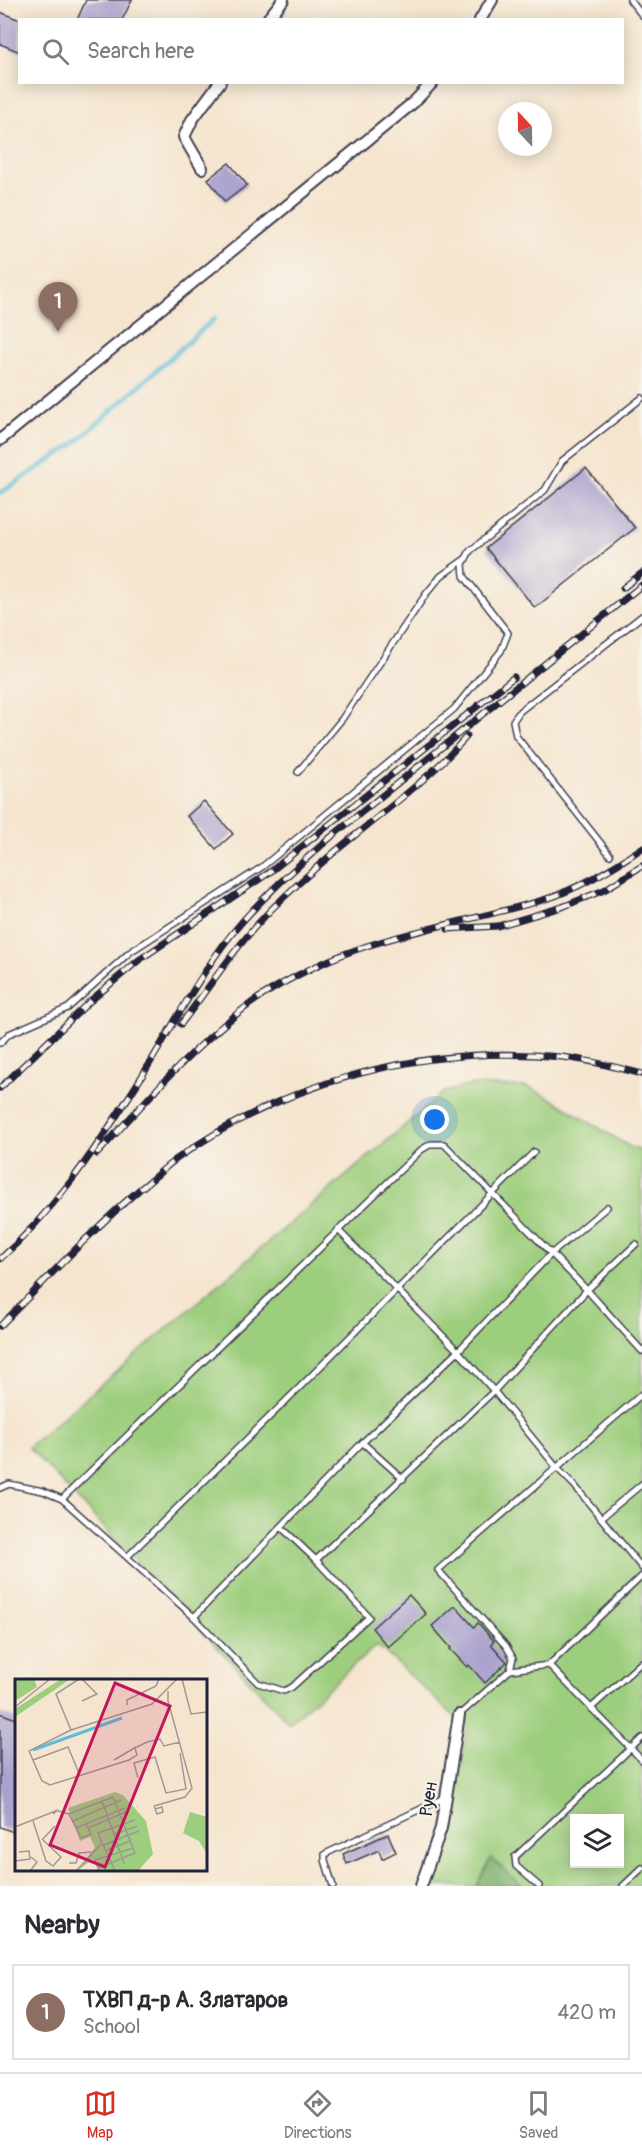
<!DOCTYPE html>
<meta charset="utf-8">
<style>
body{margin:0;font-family:Pangolin,sans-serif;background:#f7f7f7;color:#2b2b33}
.controls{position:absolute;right:18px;bottom:18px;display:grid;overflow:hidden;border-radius:0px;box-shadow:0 3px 15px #0003}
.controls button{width:54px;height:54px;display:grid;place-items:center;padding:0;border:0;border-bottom:2px solid #e1e1e2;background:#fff;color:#2b2b33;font:30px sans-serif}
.compass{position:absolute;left:498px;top:102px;width:54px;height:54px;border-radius:50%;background:#fff;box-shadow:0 3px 15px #0003;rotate:338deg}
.you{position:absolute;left:435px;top:1120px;width:21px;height:21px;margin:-15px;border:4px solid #fff;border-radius:50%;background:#1a73e8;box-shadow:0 0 0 9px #1a73e833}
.badge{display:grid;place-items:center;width:39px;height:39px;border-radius:50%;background:#d93025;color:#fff;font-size:20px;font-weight:700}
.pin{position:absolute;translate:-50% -50px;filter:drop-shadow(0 2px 3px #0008)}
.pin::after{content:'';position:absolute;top:32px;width:21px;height:18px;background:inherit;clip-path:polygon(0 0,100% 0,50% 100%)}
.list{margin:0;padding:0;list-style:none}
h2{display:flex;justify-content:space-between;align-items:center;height:78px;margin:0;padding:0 24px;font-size:26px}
h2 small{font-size:20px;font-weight:400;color:#7c7c81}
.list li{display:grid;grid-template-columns:39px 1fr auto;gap:18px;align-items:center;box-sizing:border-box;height:96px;margin:0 12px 12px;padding:0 12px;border:2px solid #e1e1e2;border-radius:0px}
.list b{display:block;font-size:22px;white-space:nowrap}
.list p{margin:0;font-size:20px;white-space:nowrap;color:#7c7c81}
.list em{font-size:20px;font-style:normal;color:#7c7c81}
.icon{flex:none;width:33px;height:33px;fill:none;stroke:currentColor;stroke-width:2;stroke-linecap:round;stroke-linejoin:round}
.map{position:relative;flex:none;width:642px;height:1886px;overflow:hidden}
.search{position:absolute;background:#fff;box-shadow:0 3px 15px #0003;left:18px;right:18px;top:18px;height:66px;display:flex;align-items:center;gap:15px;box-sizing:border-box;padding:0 21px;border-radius:0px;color:#7c7c81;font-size:22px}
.sheet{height:186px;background:#fff}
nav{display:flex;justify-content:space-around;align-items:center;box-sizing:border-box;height:84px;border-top:2px solid #e1e1e2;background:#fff;font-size:16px;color:#7c7c81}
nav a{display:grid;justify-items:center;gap:3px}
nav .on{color:#d93025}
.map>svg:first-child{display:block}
.green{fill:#9dce7d;stroke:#60785c;stroke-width:1.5;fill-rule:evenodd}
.forest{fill:#7eb16c;stroke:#506a54;stroke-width:1.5}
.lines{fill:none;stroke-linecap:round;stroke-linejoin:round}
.stream{stroke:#5dbddb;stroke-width:4.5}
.building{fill:#aaa1ce}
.service-casing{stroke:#423f51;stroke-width:8}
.minor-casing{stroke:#423f51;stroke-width:14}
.service{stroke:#fff;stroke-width:5}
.minor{stroke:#fff;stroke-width:10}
.rail-casing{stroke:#22223b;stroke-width:7}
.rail{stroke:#f7f3e8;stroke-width:4.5;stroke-dasharray:14;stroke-linecap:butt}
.labels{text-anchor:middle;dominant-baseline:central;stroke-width:4.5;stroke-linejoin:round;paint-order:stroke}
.street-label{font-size:18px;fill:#22223b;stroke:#f7f3e8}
.inset-river{fill:none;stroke:#5dbddb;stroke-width:3}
.inset-road{fill:none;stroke:#a19794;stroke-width:1.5}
.view{fill:#c2185b;fill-opacity:0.15;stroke:#c2185b;stroke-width:3}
.inset-edge{fill:none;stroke:#22223b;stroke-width:3}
</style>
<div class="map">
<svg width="642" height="1886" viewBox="0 0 642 1886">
<rect width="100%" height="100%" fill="#f7f3e8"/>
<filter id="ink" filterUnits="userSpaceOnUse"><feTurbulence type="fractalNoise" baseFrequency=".0167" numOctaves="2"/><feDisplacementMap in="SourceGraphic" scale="12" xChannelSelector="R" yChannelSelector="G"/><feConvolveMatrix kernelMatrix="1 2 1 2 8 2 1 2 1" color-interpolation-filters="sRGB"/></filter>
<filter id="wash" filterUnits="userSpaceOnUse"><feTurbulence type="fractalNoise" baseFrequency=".008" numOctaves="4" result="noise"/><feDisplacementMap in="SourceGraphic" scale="24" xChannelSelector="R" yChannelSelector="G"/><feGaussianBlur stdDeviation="1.35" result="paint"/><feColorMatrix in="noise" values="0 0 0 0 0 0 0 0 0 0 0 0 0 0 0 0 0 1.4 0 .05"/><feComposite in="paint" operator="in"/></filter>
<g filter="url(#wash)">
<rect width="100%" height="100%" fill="#f5e5cf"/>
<path class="green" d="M 471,1085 L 528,1087 L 550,1098 L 630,1147 L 642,1151 L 642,1886 L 522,1886 L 491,1859 L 477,1886 L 431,1886 L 452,1823 L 467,1728 L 377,1645 L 289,1723 L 28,1447 L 444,1092 ZM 574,1818 L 620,1818 L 620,1864 L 574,1864 Z"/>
<path class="forest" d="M 491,1858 L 522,1886 L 477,1886 Z"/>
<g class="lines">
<path class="stream" d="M 0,493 L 73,445 L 215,318"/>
</g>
<g id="blocks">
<g class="building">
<path d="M 86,0 L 132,0 L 122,20 L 77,20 Z"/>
<path d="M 0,12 L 20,20 L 20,52 L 0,44 Z"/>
<path d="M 229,163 L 247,185 L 225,202 L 208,179 Z"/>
<path d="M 586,468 L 635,528 L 535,608 L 486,548 Z"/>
<path d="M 204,801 L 233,834 L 216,849 L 187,816 Z"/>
<path d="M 409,1595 L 426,1614 L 388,1647 L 372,1628 Z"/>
<path d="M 455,1606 L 474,1627 L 478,1623 L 494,1641 L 491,1644 L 507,1662 L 485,1683 L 469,1665 L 467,1667 L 450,1649 L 451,1648 L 432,1626 Z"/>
<path d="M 0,1713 L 16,1719 L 16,1833 L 0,1827 Z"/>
<path d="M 388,1834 L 396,1852 L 382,1859 L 379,1850 L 347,1864 L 343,1854 Z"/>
</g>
</g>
</g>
<g filter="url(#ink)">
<use href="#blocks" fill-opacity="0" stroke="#423f51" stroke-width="1.5"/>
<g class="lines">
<g class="service-casing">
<g id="service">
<path d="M 630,0 L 642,15"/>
<path d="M 298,772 L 342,719 L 426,594 L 441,576 L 465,559"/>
<path d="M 610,855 L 516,736 L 513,721 L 520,711 L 642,616"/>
<path d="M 0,1043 L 9,1034 L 68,1008 L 130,952 L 262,867 L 454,709 L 501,651 L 508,633 L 464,576 L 463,564 L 470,551 L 545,490 L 562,461 L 642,398"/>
<path d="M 338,1230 L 458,1351 L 494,1391 L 557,1468 L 574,1485 L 642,1568"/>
<path d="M 363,1443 L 403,1479"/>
<path d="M 0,1488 L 9,1484 L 43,1491 L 62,1499 L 194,1617 L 258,1683 L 284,1691 L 292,1687 L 369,1617 L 316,1560 L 281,1527"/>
<path d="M 62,1499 L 421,1150 L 431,1144 L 444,1144 L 587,1290 L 642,1351"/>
<path d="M 601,1518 L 642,1484"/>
<path d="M 128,1556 L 302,1385 L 534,1152"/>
<path d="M 316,1560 L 494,1391 L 587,1290 L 636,1244"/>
<path d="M 194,1617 L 360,1445 L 458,1351 L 551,1254 L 607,1207"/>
<path d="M 549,1665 L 642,1576"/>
<path d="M 510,1670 L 549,1665 L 642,1760"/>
<path d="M 591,1708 L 642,1662"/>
<path d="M 459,1715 L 510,1670 L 513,1658 L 506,1646 L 438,1570 L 642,1394"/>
<path d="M 333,1886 L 325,1860 L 325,1854 L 444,1798"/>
<path d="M 539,1886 L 516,1866 L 515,1857 L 642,1738"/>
<path d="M 623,1886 L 642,1868"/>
</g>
</g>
<g class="minor-casing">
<g id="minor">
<path d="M 267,20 L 283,0"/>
<path d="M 480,20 L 492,0"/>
<path d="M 202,168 L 184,137 L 192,120 L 220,82"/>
<path d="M 0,440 L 414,102 L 433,82"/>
<path d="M 421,1886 L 441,1828 L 459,1715"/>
</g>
</g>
<use href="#service" class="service"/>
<use href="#minor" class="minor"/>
<g class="rail-casing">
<g id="rail">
<path d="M 623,588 L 642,573"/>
<path d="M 448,929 L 498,926 L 562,907 L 604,890 L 642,866"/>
<path d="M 181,1024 C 213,982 243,935 282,899 C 305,877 329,856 354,836 C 394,804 434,774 467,736"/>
<path d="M 0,1088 L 89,1002 L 139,960 L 270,872 L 514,677"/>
<path d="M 97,1154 C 143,1104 188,1052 242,1010 C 271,987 322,961 358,949 C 419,928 484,918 546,899 C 580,888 613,868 642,848"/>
<path d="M 0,1259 C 52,1213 93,1153 130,1095 C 163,1045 189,991 224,944 C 254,904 293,870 331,837 L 642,585"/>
<path d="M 0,1326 C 46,1280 91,1231 140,1189 C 152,1180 163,1169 175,1160 C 287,1080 425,1044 562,1057 C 589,1060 616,1067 642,1074"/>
</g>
</g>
<use href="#rail" class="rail"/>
</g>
</g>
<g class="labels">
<g class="street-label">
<text transform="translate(429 1799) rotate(-81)">Руен</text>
</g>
</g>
<g transform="translate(15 1679)">
<rect width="192" height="192" fill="#f5e5cf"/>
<path d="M 0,0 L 19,0 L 22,8 L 0,22 ZM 46,0 L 54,1 L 0,38 L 0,30 ZM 100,113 L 108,116 L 131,142 L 138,175 L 123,192 L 84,192 L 78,180 L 62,192 L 80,168 L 75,158 L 65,162 L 53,129 ZM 175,133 L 192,138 L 192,175 L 184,162 L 168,154 Z" fill="#9dce7d"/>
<path class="inset-river" d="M 18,71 L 107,39"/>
<path class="inset-road" d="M 162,0 L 137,25 L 56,51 L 14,72 L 27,102 L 35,106 L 114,81 L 122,76 L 120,69 L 132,63 L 145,60 L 149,67 L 165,63M 167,0 L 176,35 L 192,33M 67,22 L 82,15 L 67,0M 112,26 L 112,21 L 141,7 L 144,0M 0,28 L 35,0M 56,51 L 41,15 L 64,0M 18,81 L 53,68 L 64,94M 99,81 L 121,68M 123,99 L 119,84 L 140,78 L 151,114 L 171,110 L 165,74M 87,122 L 101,161 L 124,152M 139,127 L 170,118 L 177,109 L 153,22 L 153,12M 139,127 L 142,135 L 148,133 L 147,128 L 140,130M 43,132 L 54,135 L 66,159 L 76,155 L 71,145M 54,135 L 98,118 L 120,174 L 83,189M 18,142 L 31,182 L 38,187 L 46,178 L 28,161M 58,142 L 106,121M 0,148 L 43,131 L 38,135M 61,149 L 110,129M 73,149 L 111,133M 99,155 L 123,147M 27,161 L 40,147M 88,165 L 100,192M 89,166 L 101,161 L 109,185M 92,171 L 115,162M 0,182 L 15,180 L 14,172 L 4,173M 54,184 L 61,184 L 64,174 L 76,173M 15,192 L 22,183 L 16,178M 61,192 L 87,164 L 83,154 L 120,141M 84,192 L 80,181 L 118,169"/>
<path class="view" d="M 100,4 L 155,27 L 90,188 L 35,166 Z"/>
<rect width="192" height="192" class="inset-edge"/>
</g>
</svg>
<div class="controls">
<button><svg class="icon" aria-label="layers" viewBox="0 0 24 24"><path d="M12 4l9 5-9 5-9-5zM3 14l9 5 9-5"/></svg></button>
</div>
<svg class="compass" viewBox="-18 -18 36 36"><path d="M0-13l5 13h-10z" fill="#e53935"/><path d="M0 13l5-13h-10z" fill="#7c7c81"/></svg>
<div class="you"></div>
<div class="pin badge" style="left:58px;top:332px;background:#8d6e63">1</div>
<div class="search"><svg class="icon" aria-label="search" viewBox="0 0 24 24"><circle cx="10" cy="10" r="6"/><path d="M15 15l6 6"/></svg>Search here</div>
</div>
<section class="sheet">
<h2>Nearby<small></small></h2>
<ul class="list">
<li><span class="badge" style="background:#8d6e63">1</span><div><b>ТХВП д-р А. Златаров</b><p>School</p></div><em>420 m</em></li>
</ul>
</section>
<nav>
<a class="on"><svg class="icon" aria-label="map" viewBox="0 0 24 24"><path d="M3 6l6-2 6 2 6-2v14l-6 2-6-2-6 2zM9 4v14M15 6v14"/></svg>Map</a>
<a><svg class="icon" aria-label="directions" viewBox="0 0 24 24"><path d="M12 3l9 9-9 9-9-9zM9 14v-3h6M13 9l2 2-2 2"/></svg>Directions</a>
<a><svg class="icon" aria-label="saved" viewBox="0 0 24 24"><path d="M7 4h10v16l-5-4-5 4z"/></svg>Saved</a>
</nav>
